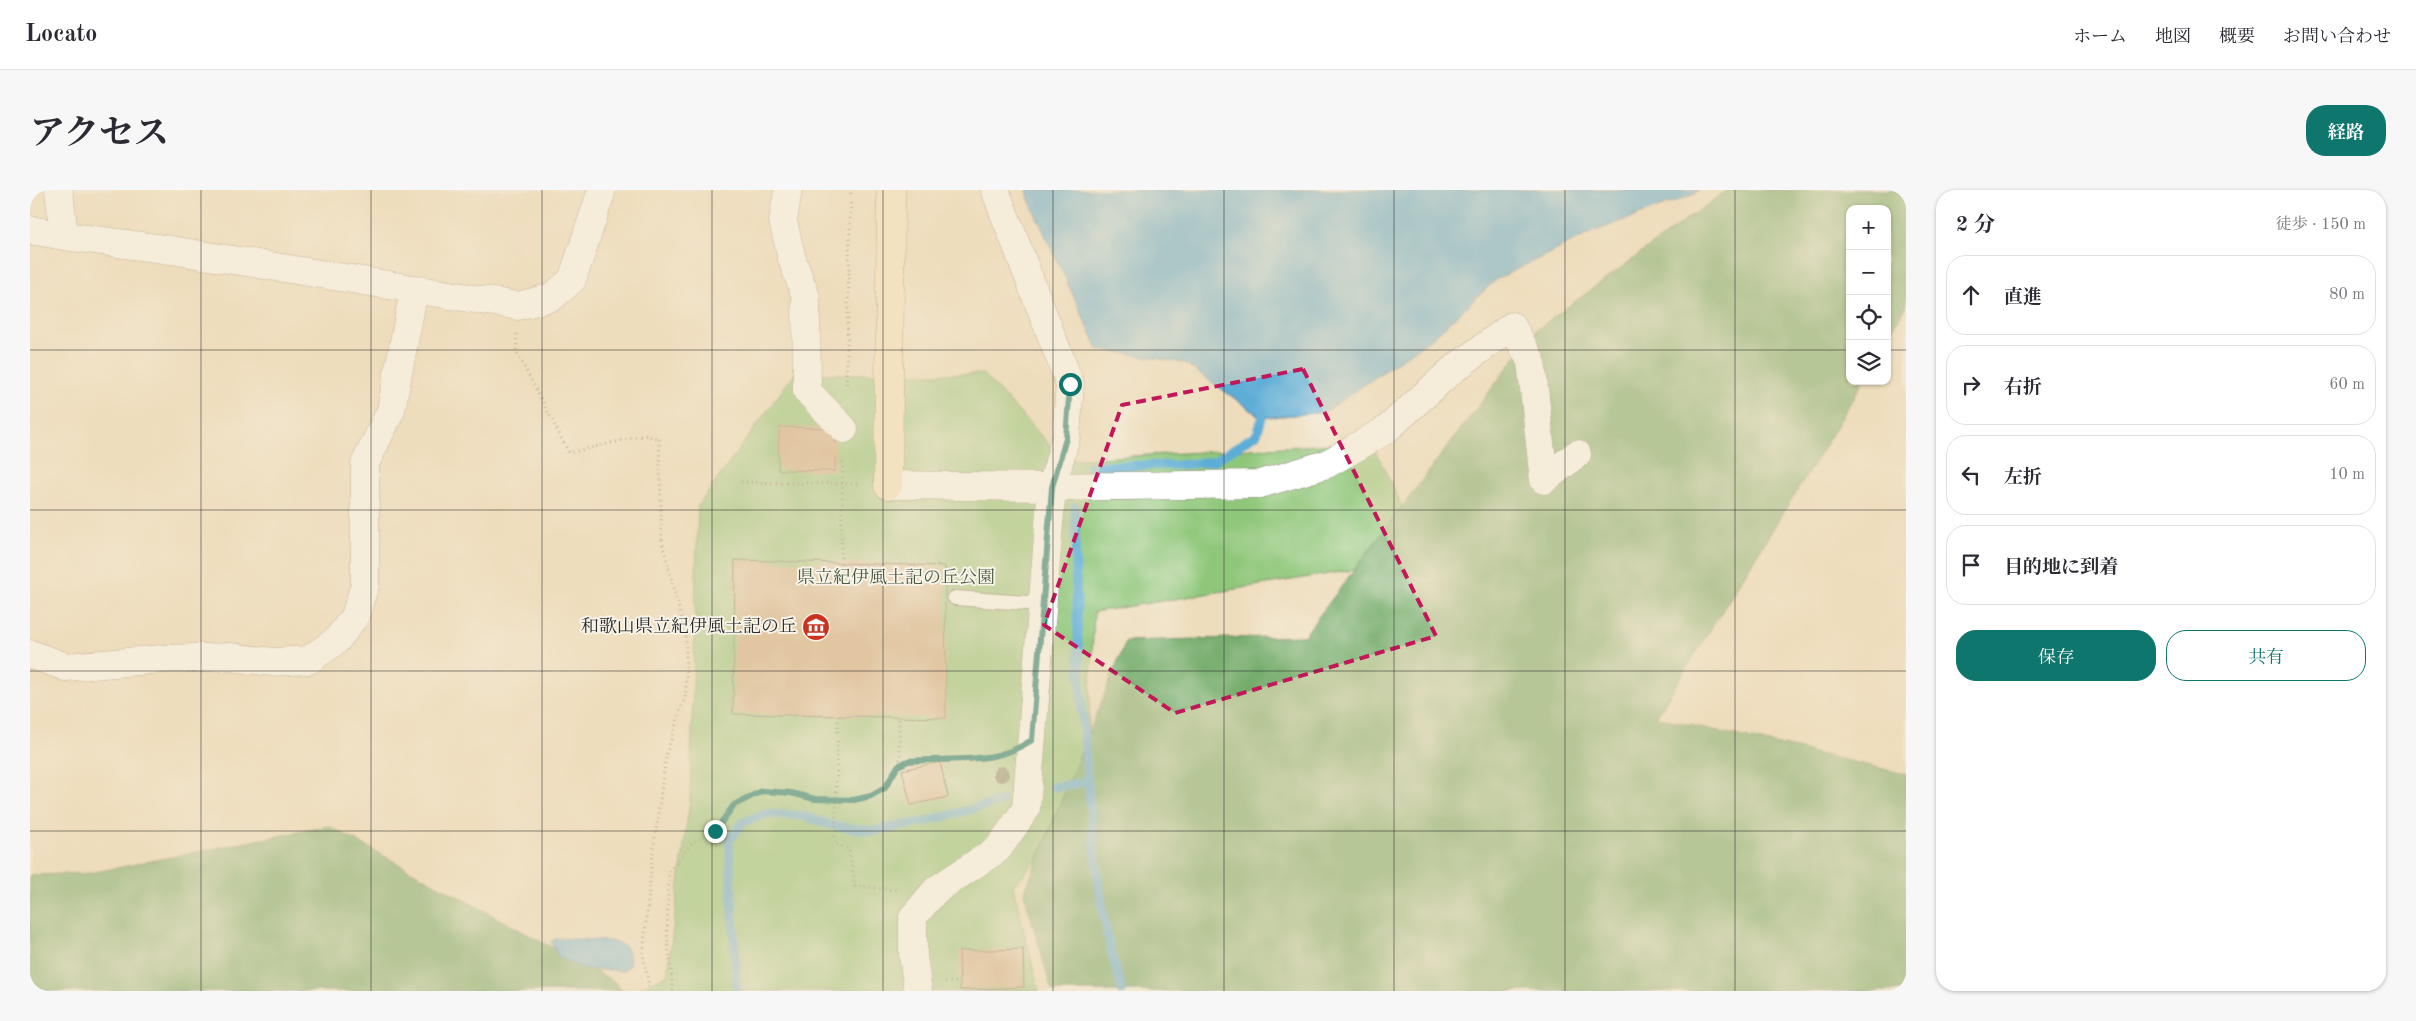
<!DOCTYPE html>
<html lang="ja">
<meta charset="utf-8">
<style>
body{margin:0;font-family:"Old Standard TT","Noto Serif JP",serif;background:#f7f7f7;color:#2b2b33}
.controls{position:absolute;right:15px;top:15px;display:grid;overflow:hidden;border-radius:10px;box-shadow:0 1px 4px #0004}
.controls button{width:45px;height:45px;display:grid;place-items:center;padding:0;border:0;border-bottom:1px solid #e1e1e2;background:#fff;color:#2b2b33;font:25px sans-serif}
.stop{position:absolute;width:15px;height:15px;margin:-11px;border:4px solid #0f766e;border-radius:50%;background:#fff}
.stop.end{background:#0f766e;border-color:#fff;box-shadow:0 1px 5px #0008}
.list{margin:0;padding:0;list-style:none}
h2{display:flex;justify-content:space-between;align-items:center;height:65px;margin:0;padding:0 20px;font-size:21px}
h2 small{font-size:16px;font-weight:400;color:#7c7c81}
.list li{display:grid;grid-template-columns:32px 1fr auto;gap:15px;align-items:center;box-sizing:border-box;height:80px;margin:0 10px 10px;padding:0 10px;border:1px solid #e1e1e2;border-radius:20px}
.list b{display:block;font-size:19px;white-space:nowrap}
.list em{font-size:16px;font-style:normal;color:#7c7c81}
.actions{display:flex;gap:10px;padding:15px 20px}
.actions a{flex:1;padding:11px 0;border:1px solid #0f766e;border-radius:20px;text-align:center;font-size:18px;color:#0f766e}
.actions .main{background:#0f766e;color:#fff}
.icon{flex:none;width:28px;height:28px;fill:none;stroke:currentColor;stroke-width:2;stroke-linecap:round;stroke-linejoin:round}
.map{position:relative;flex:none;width:1876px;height:801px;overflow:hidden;border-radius:20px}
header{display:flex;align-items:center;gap:30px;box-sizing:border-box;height:70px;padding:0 25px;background:#fff;border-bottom:1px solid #e1e1e2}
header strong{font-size:24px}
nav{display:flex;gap:28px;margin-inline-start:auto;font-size:18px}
.intro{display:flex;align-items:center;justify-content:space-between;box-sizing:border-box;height:120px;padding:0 30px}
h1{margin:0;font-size:35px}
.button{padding:12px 22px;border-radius:20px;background:#0f766e;color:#fff;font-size:18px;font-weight:700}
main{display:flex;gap:30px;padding:0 30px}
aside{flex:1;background:#fff;border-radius:20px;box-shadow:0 1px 4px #0004}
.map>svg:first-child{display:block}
.green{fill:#8fc77a;stroke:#5d7952}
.forest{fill:#73ac6a;stroke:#4f6c4a}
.water{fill:#5dadd7;stroke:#446c81}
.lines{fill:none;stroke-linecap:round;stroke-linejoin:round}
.stream{stroke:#5dadd7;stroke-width:9}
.building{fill:#d2ac83}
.lane-casing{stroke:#8c8474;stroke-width:16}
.street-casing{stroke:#8c8474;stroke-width:29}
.secondary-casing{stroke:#8c8474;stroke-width:29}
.path{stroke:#8c8474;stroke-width:3;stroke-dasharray:1 4;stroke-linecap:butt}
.lane{stroke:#fff;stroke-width:14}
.street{stroke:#fff;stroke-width:28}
.secondary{stroke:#f8e7c3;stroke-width:28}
.tree{fill:#939579}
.route{stroke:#0f766e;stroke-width:6}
.marked{fill:none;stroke:#c2185b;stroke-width:4;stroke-dasharray:10 6;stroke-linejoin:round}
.grid{fill:none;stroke:#2b2b2b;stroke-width:1;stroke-opacity:0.55}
.labels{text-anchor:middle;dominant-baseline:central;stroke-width:4;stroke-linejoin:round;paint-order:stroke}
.park-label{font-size:18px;fill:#495a43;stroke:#f7f3e8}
.poi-label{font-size:18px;fill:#2b2b2b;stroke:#f7f3e8;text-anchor:end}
</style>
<header>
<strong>Locato</strong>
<nav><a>ホーム</a><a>地図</a><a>概要</a><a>お問い合わせ</a></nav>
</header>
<div class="intro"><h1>アクセス</h1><a class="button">経路</a></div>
<main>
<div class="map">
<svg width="1876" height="801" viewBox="0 0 1876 801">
<rect width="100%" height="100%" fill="#f7f3e8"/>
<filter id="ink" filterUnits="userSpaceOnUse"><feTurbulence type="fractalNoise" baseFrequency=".02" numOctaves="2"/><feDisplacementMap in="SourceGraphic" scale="10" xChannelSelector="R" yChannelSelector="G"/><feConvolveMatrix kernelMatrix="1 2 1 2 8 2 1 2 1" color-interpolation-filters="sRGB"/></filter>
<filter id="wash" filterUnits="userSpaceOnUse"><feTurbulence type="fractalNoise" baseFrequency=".0096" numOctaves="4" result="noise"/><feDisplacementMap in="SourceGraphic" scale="20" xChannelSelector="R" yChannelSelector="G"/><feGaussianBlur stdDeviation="1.12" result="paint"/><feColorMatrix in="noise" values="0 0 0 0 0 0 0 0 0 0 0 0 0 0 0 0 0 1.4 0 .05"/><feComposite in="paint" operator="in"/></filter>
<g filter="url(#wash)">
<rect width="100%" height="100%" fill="#eeddbc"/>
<path class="green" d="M 764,184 L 953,184 L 1034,270 L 1341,252 L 1397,368 L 1064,422 L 1055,617 L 983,696 L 1009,801 L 604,801 L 637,785 L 660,610 L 668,316 Z"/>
<g class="forest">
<path d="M 1697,0 L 1876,0 L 1876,117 L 1857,150 L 1857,19 L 1820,19 L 1820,191 L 1833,191 L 1801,246 L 1626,527 L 1876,584 L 1876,801 L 1022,801 L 994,703 L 1096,451 L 1274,446 L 1506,140 Z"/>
<path d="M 299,636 L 585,792 L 592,801 L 0,801 L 0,685 L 60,683 Z"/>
</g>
<g class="water">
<path d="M 997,0 L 1669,0 L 1665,4 L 1563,42 L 1467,89 L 1402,148 L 1295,222 L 1232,228 L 1155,173 L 1068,159 L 999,10 Z"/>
<path d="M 527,748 L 581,751 L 595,756 L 600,767 L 599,776 L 592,781 L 554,779 L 528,767 L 521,752 Z"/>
</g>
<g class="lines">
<g class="stream">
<path d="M 1059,276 L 1150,275 L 1184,271 L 1227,244 L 1232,228"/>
<path d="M 1045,317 C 1045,417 1050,516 1060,615 C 1064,657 1068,698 1076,739 C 1080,760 1087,781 1092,801"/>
<path d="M 1023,597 L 1057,592"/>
<path d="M 707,798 L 699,651 L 713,632 L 736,624 L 774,626 L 800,635 L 840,641 L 894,632 L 972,611"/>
</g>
</g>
<g id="blocks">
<g class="building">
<path d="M 749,237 L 806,238 L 805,281 L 748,280 Z"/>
<path d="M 705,370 L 915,376 L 916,528 L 703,524 Z"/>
<path d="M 910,572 L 918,607 L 881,615 L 872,580 Z"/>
<path d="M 993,759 L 994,797 L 930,800 L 929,761 Z"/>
</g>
</g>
</g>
<g filter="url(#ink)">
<use href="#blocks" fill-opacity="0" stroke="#8c8474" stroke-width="1"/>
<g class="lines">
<g class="lane-casing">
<path id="lane" d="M 925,408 L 1012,414"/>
</g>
<g class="street-casing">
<g id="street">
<path d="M 758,0 L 753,31 L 762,69 L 776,107 L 777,201 L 814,239"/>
<path d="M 0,40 L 34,46 L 29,0"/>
<path d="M 34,46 L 141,60 L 488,116 L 522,107 L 542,90 L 572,0"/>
<path d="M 858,295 L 1022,297 L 1230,294 L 1297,274 L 1356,240 L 1420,182 L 1482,136 L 1501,171 L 1514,290 L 1547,264"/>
<path d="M 0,464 L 36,477 L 133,469 L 200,467 L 243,472 L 279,470 L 307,450 L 325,426 L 335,395 L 335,274 L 361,220 L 384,100"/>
<path d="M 888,801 L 883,766 L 883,727 L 906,700 L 968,659 L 996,619 L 1022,297 L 1036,247 L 1040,194 L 965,0"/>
</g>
</g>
<g class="secondary-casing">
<path id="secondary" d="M 858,295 L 861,0"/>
</g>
<g class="path">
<path d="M 487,144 L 486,161 L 539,263 L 615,245 L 629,249 L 632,352 L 656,446 L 656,504 L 636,565 L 622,670 L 613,763 L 620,801"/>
<path d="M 816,199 L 821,0"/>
<path d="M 711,292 L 830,294"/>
<path d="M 811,373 L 813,268"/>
<path d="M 808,526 L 805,654 L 819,659 L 825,696 L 866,700"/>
<path d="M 868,575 L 870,569 L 869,528"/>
<path d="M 915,792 L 930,792"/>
<path d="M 643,801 L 637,743 L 639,681 L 663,652 L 685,641 L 704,615 L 732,601 L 761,603 L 785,609 L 824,610 L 841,606 L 855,598 L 868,576 L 878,571 L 934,571 L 971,565"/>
</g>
<use href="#lane" class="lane"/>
<use href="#street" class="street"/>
<use href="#secondary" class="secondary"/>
</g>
<circle class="tree" cx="971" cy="584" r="8"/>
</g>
<g class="lines" filter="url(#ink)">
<path class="route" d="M 685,641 L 704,615 L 732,601 L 761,603 L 785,609 L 824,610 L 841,606 L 855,598 L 868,576 L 878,571 C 922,567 963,576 1002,550 L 1022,297 L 1036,248 L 1040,194"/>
</g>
<path d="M0 0H1876V801H0ZM 1273,179 L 1406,446 L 1145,523 L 1014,435 L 1092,215 Z" fill="#eeddbc" fill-opacity=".55" fill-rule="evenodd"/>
<path class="marked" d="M 1273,179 L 1406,446 L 1145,523 L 1014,435 L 1092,215 Z"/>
<path class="grid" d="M 171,0 L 171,801M 341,0 L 341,801M 512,0 L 512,801M 682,0 L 682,801M 853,0 L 853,801M 1023,0 L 1023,801M 1194,0 L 1194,801M 1364,0 L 1364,801M 1535,0 L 1535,801M 1705,0 L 1705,801M 0,160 L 1820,160M 1857,160 L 1876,160M 0,320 L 1876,320M 0,481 L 1876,481M 0,641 L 1876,641"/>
<defs>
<g id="museum-disc" transform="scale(1.4375)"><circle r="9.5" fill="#c8321e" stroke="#f7f3e8"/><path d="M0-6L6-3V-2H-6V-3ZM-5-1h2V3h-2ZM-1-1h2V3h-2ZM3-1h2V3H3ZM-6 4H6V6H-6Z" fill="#fff"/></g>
</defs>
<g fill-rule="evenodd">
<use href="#museum-disc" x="786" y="437"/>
</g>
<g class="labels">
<g class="park-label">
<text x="866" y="388">県立紀伊風土記の丘公園</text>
</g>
<g class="poi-label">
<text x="767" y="437">和歌山県立紀伊風土記の丘</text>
</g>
</g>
</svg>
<div class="controls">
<button>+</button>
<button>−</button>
<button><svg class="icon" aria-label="locate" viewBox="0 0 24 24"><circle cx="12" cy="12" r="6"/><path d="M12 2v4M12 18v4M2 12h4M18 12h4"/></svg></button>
<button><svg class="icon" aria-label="layers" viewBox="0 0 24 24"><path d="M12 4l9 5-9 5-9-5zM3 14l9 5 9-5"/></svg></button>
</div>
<div class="stop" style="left:1040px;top:194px"></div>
<div class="stop end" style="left:685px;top:641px"></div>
</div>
<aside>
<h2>2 分<small>徒歩 · 150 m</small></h2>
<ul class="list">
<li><svg class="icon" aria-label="ahead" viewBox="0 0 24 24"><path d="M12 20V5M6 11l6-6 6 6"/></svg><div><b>直進</b></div><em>80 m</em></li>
<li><svg class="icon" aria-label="right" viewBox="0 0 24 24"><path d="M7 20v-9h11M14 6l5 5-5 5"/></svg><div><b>右折</b></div><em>60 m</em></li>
<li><svg class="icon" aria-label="left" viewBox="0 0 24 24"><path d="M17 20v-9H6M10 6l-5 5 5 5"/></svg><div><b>左折</b></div><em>10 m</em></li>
<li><svg class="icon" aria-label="arrive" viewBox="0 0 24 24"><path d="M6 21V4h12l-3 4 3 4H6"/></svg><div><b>目的地に到着</b></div></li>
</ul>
<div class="actions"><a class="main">保存</a><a>共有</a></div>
</aside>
</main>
